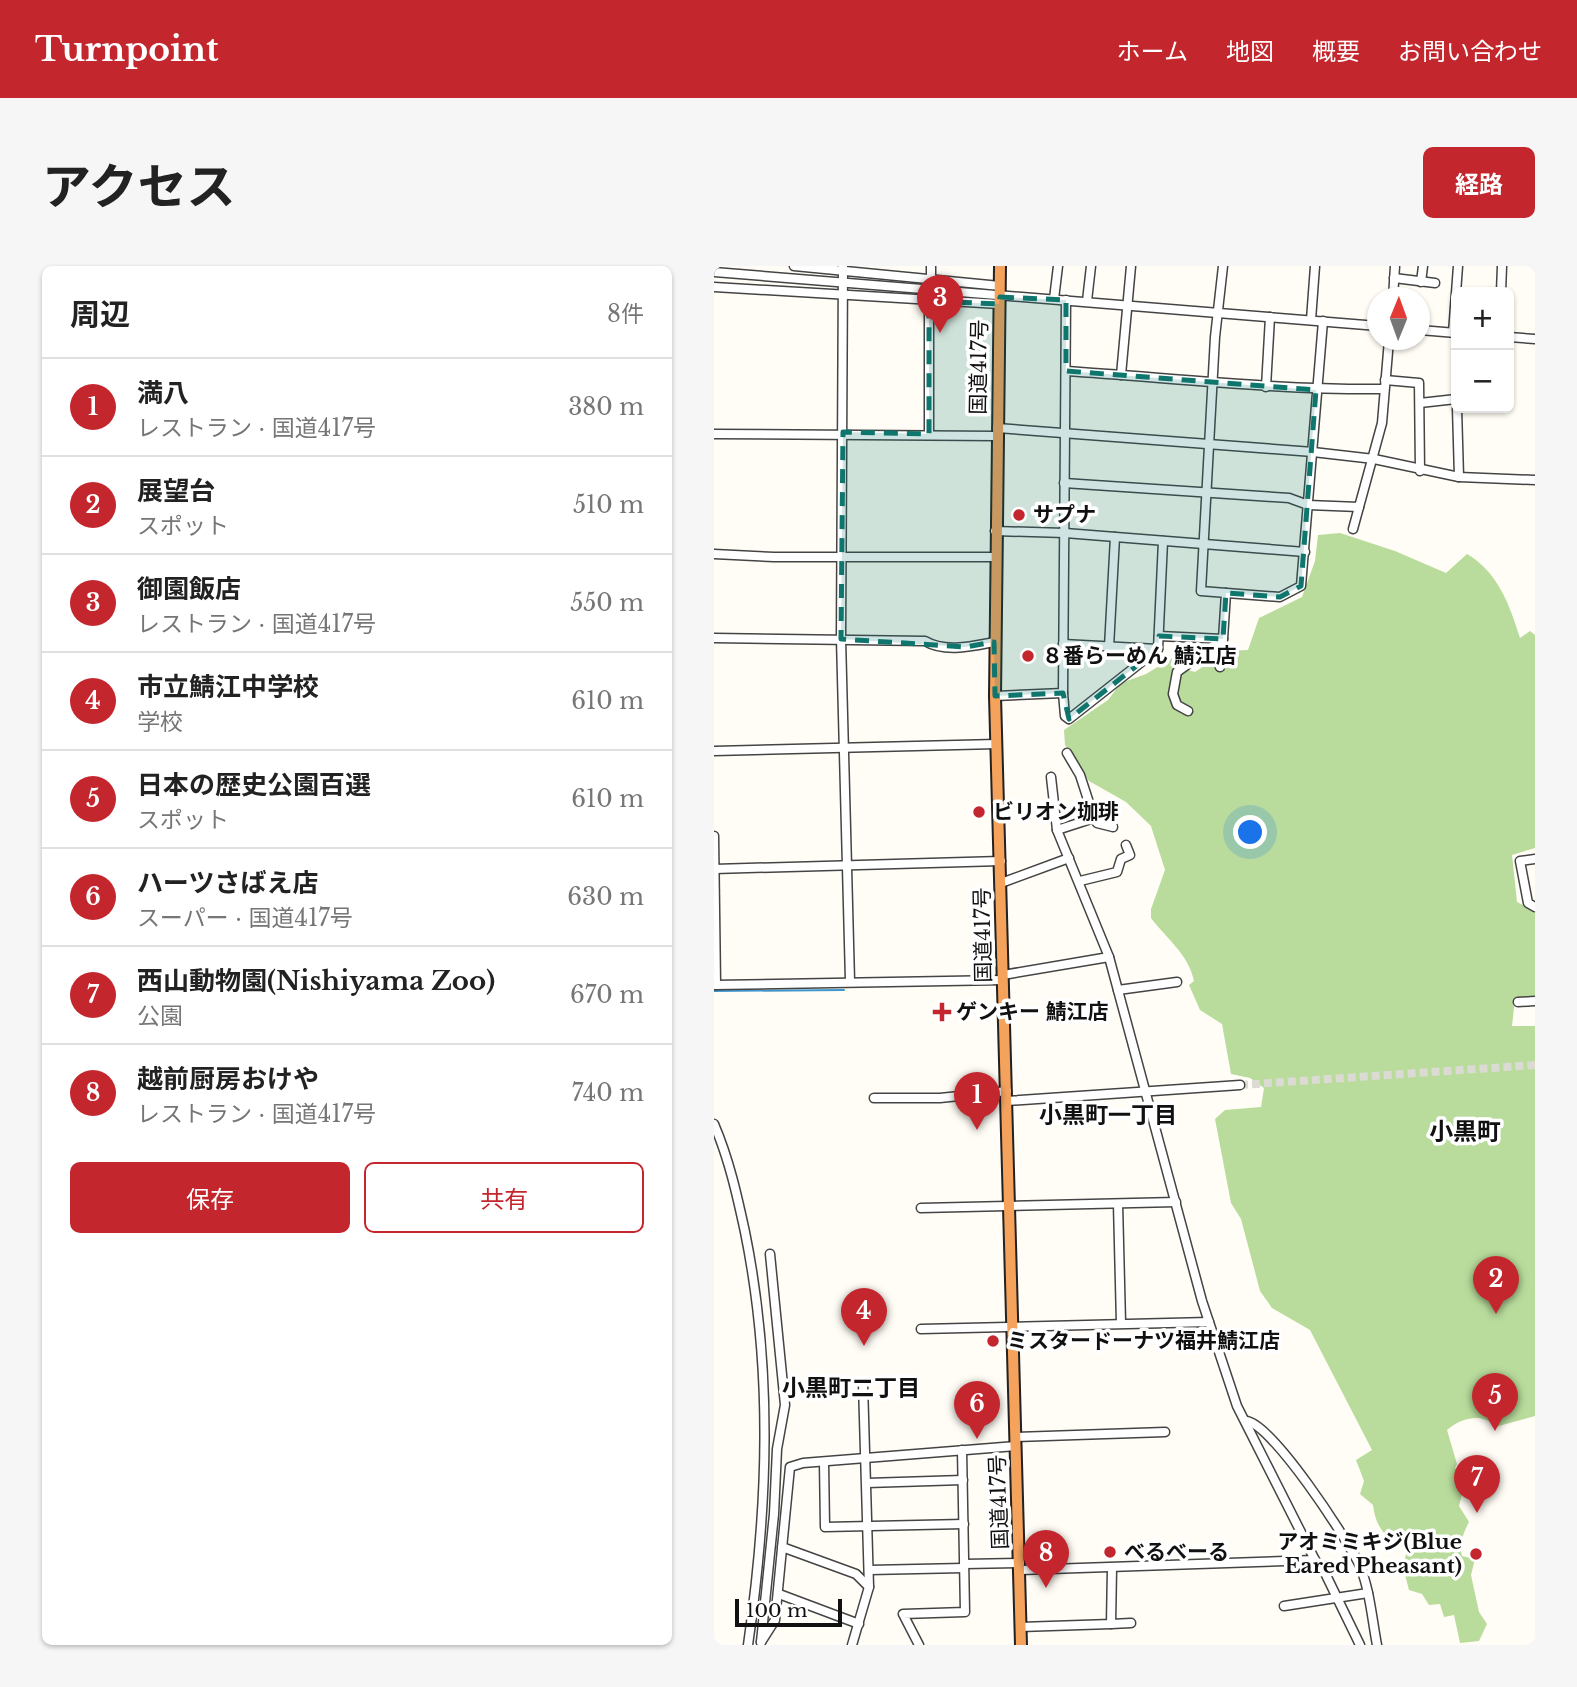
<!DOCTYPE html>
<html lang="ja">
<meta charset="utf-8">
<style>
body{margin:0;font-family:"Libre Baskerville","Noto Sans JP",serif;background:#f6f6f6;color:#222}
.controls{position:absolute;right:21px;top:21px;display:grid;overflow:hidden;border-radius:10px;box-shadow:0 2px 5px #0004}
.controls button{width:63px;height:63px;display:grid;place-items:center;padding:0;border:0;border-bottom:2px solid #e0e0e0;background:#fff;color:#222;font:35px sans-serif}
.compass{position:absolute;left:653px;top:21px;width:63px;height:63px;border-radius:50%;background:#fff;box-shadow:0 2px 5px #0004;rotate:1deg}
.scale{position:absolute;left:21px;bottom:18px;width:107px;box-sizing:border-box;padding-left:7px;border:4px solid #111;border-top:0;font-size:19px;line-height:24px;white-space:nowrap;color:#111;-webkit-text-stroke:5px #fff;paint-order:stroke}
.you{position:absolute;left:537px;top:567px;width:24px;height:24px;margin:-18px;border:5px solid #fff;border-radius:50%;background:#1a73e8;box-shadow:0 0 0 10px #1a73e833}
.badge{display:grid;place-items:center;width:46px;height:46px;border-radius:50%;background:#c4262e;color:#fff;font-size:23px;font-weight:700}
.pin{position:absolute;translate:-50% -58px;filter:drop-shadow(0 2px 4px #0008)}
.pin::after{content:'';position:absolute;top:37px;width:24px;height:21px;background:inherit;clip-path:polygon(0 0,100% 0,50% 100%)}
.list{margin:0;padding:0;list-style:none}
h2{display:flex;justify-content:space-between;align-items:center;height:91px;margin:0;padding:0 28px;font-size:30px}
h2 small{font-size:23px;font-weight:400;color:#767676}
.list li{display:grid;grid-template-columns:46px 1fr auto;gap:21px;align-items:center;box-sizing:border-box;height:98px;padding:0 28px;border-top:2px solid #e0e0e0}
.list b{display:block;font-size:26px;white-space:nowrap}
.list p{margin:0;font-size:23px;white-space:nowrap;color:#767676}
.list em{font-size:23px;font-style:normal;color:#767676}
.actions{display:flex;gap:14px;padding:21px 28px}
.actions a{flex:1;padding:16px 0;border:2px solid #c4262e;border-radius:10px;text-align:center;font-size:24px;color:#c4262e}
.actions .main{background:#c4262e;color:#fff}
.map{position:relative;flex:none;width:821px;height:1379px;overflow:hidden;border-radius:10px}
header{display:flex;align-items:center;gap:42px;box-sizing:border-box;height:98px;padding:0 35px;background:#c4262e;color:#fff}
header strong{font-size:33px}
nav{display:flex;gap:38px;margin-inline-start:auto;font-size:24px}
.intro{display:flex;align-items:center;justify-content:space-between;box-sizing:border-box;height:168px;padding:0 42px}
h1{margin:0;font-size:49px}
.button{padding:18px 32px;border-radius:10px;background:#c4262e;color:#fff;font-size:24px;font-weight:700}
main{display:flex;gap:42px;padding:0 42px}
aside{flex:1;background:#fff;border-radius:10px;box-shadow:0 2px 5px #0004}
.map>svg:first-child{display:block}
.forest{fill:#b9dc9c}
.lines{fill:none;stroke-linecap:round;stroke-linejoin:round}
.stream{stroke:#3f96cf;stroke-width:2}
.minor-tunnel{stroke:#dbdad3;stroke-width:8;stroke-dasharray:8 4;stroke-linecap:butt}
.minor-casing{stroke:#444;stroke-width:11}
.highway-casing{stroke:#222;stroke-width:14}
.minor{stroke:#fff;stroke-width:8}
.highway{stroke:#f5a25d;stroke-width:10}
.marked{fill:#0f766e;fill-opacity:0.2;stroke:#0f766e;stroke-width:5;stroke-dasharray:14 9;stroke-linejoin:round}
.poi-dot{fill:#c4262e;stroke:#fff;stroke-width:2.5}
.labels{text-anchor:middle;dominant-baseline:central;stroke-width:7;stroke-linejoin:round;paint-order:stroke}
.street-label{font-size:21px;fill:#111;stroke:#fff}
.poi-label{font-size:21px;font-weight:bold;fill:#111;stroke:#fff;text-anchor:start}
.neighbourhood-label{font-size:23px;font-weight:bold;fill:#111;stroke:#fff}
.quarter-label{font-size:24px;font-weight:bold;fill:#111;stroke:#fff}
</style>
<header>
<strong>Turnpoint</strong>
<nav><a>ホーム</a><a>地図</a><a>概要</a><a>お問い合わせ</a></nav>
</header>
<div class="intro"><h1>アクセス</h1><a class="button">経路</a></div>
<main>
<aside>
<h2>周辺<small>8件</small></h2>
<ul class="list">
<li><span class="badge">1</span><div><b>満八</b><p>レストラン · 国道417号</p></div><em>380 m</em></li>
<li><span class="badge">2</span><div><b>展望台</b><p>スポット</p></div><em>510 m</em></li>
<li><span class="badge">3</span><div><b>御園飯店</b><p>レストラン · 国道417号</p></div><em>550 m</em></li>
<li><span class="badge">4</span><div><b>市立鯖江中学校</b><p>学校</p></div><em>610 m</em></li>
<li><span class="badge">5</span><div><b>日本の歴史公園百選</b><p>スポット</p></div><em>610 m</em></li>
<li><span class="badge">6</span><div><b>ハーツさばえ店</b><p>スーパー · 国道417号</p></div><em>630 m</em></li>
<li><span class="badge">7</span><div><b>西山動物園(Nishiyama Zoo)</b><p>公園</p></div><em>670 m</em></li>
<li><span class="badge">8</span><div><b>越前厨房おけや</b><p>レストラン · 国道417号</p></div><em>740 m</em></li>
</ul>
<div class="actions"><a class="main">保存</a><a>共有</a></div>
</aside>
<div class="map">
<svg width="821" height="1379" viewBox="0 0 821 1379">
<rect width="100%" height="100%" fill="#fffdf5"/>
<path class="forest" d="M 626,267 L 681,285 L 732,307 L 753,288 C 784,306 796,340 806,372 L 816,365 L 821,369 L 821,582 L 798,589 L 803,636 L 821,645 L 821,731 L 801,732 L 798,760 L 821,760 L 821,1150 L 781,1161 C 769,1145 745,1153 733,1164 L 743,1198 L 741,1202 L 751,1216 L 745,1240 L 755,1256 C 749,1268 745,1277 748,1290 L 761,1293 L 757,1309 L 765,1346 L 773,1358 L 765,1375 L 746,1377 L 740,1349 L 730,1351 L 726,1338 L 715,1339 L 708,1328 L 695,1324 L 689,1301 L 693,1284 C 673,1272 662,1264 659,1239 L 646,1228 L 650,1215 L 642,1194 L 658,1184 L 596,1064 L 558,1042 L 546,1025 L 527,953 L 517,937 L 501,853 L 511,844 L 547,841 L 550,822 L 536,812 L 517,808 L 508,758 L 486,744 L 475,719 L 480,715 C 475,689 453,673 437,652 L 437,643 L 451,604 L 437,560 L 412,536 L 375,515 L 351,479 L 350,464 L 394,434 L 407,417 L 432,408 L 460,391 L 469,394 L 474,404 L 481,406 L 512,385 L 534,384 L 545,352 L 588,331 L 601,295 L 604,269 Z"/>
<g class="lines">
<path class="stream" d="M 0,725 L 130,724"/>
<path class="minor-tunnel" d="M 526,819 L 821,799"/>
<g class="minor-casing">
<g id="minor">
<path d="M 80,0 L 286,20"/>
<path d="M 129,0 L 127,373 L 136,715"/>
<path d="M 509,0 L 501,71 L 487,325 L 566,331 L 587,320 L 609,55"/>
<path d="M 0,6 L 664,60"/>
<path d="M 680,12 L 721,17"/>
<path d="M 217,14 L 217,0"/>
<path d="M 707,16 L 709,0"/>
<path d="M 0,21 L 285,38"/>
<path d="M 787,26 L 788,0"/>
<path d="M 679,32 L 681,0"/>
<path d="M 340,33 L 344,0"/>
<path d="M 373,35 L 377,0"/>
<path d="M 597,54 L 601,0"/>
<path d="M 706,64 L 742,67"/>
<path d="M 739,67 L 744,0"/>
<path d="M 795,71 L 821,73"/>
<path d="M 352,105 C 459,112 564,124 670,123"/>
<path d="M 407,109 L 417,0"/>
<path d="M 671,114 L 705,117 L 706,205"/>
<path d="M 552,121 L 556,51"/>
<path d="M 706,137 L 742,133"/>
<path d="M 743,142 L 745,211"/>
<path d="M 283,162 L 599,186 L 660,193 L 745,211 L 821,214"/>
<path d="M 0,168 L 282,170"/>
<path d="M 215,168 L 215,35"/>
<path d="M 350,217 L 575,232 L 594,239 L 645,241 L 668,157 L 675,74"/>
<path d="M 639,263 L 645,241"/>
<path d="M 281,265 L 351,267 L 591,286"/>
<path d="M 0,288 L 60,291 L 282,291"/>
<path d="M 445,370 L 509,373 L 512,327"/>
<path d="M 0,372 L 211,375 C 231,387 259,380 280,376"/>
<path d="M 349,378 L 444,383 L 449,275"/>
<path d="M 395,381 L 401,271"/>
<path d="M 349,427 L 351,450 L 355,453 L 444,383"/>
<path d="M 281,430 L 349,427 L 352,34"/>
<path d="M 474,445 L 463,439 L 459,428 L 463,406 L 509,373 L 506,401"/>
<path d="M 0,485 L 283,478"/>
<path d="M 337,511 L 343,564 L 395,691 L 488,1035 L 523,1140 L 601,1294 L 611,1307 L 646,1379"/>
<path d="M 380,552 L 383,557 L 399,561"/>
<path d="M 343,564 L 380,552 L 366,509 L 353,487"/>
<path d="M 0,570 L 2,719"/>
<path d="M 821,593 L 806,595 L 814,637 L 821,641"/>
<path d="M 0,603 L 287,595"/>
<path d="M 366,615 L 403,606 L 407,593 L 416,589 L 412,579"/>
<path d="M 287,617 L 355,592"/>
<path d="M 289,709 L 395,691"/>
<path d="M 0,719 L 289,714"/>
<path d="M 404,724 L 463,716"/>
<path d="M 804,736 L 821,735"/>
<path d="M 160,832 L 226,832 L 293,825"/>
<path d="M 293,835 L 526,819"/>
<path d="M 0,858 C 15,893 23,929 31,966 C 59,1104 54,1240 34,1379"/>
<path d="M 404,938 L 407,1057"/>
<path d="M 207,942 L 462,936"/>
<path d="M 207,1063 L 495,1056"/>
<path d="M 532,1155 C 557,1156 634,1274 646,1300 C 656,1325 658,1353 663,1379"/>
<path d="M 302,1171 L 451,1166"/>
<path d="M 110,1196 L 111,1261 L 250,1258"/>
<path d="M 153,1217 L 249,1214"/>
<path d="M 68,1281 L 142,1308 L 155,1321"/>
<path d="M 250,1298 L 306,1297"/>
<path d="M 155,1304 L 250,1302"/>
<path d="M 306,1304 L 601,1294"/>
<path d="M 65,1328 L 145,1358"/>
<path d="M 570,1340 L 654,1327"/>
<path d="M 397,1358 L 417,1357"/>
<path d="M 306,1361 L 397,1358 L 398,1302"/>
<path d="M 47,1376 L 61,1354 L 76,1201 L 89,1197 L 302,1180"/>
<path d="M 47,1376 L 60,1248 L 63,1183 L 71,1139 L 56,988"/>
<path d="M 138,1379 L 155,1321 L 149,1118"/>
<path d="M 205,1379 L 189,1348 L 251,1346 L 248,1184"/>
</g>
</g>
<g class="highway-casing">
<path id="highway" d="M 286,0 L 281,430 L 307,1379"/>
</g>
<use href="#minor" class="minor"/>
<use href="#highway" class="highway"/>
</g>
<path class="marked" d="M 286,31 L 352,34 L 352,105 L 602,124 L 587,320 L 566,331 L 512,327 L 509,373 L 445,370 L 444,383 L 355,453 L 349,427 L 281,430 L 280,376 L 251,381 L 127,373 L 129,166 L 215,168 L 215,35 L 285,38 Z"/>
<g class="poi-dot">
<circle cx="305" cy="249" r="7"/>
<circle cx="314" cy="390" r="7"/>
<circle cx="265" cy="546" r="7"/>
<path d="M224.5 735.5h7v7h7v7h-7v7h-7v-7h-7v-7h7z"/>
<circle cx="279" cy="1075" r="7"/>
<circle cx="396" cy="1286" r="7"/>
<circle cx="762" cy="1288" r="7"/>
</g>
<g class="labels">
<g class="street-label">
<text transform="translate(265 101) rotate(-89)">国道417号</text>
<text transform="translate(269 669) rotate(-91)">国道417号</text>
<text transform="translate(285 1236) rotate(-92)">国道417号</text>
</g>
<g class="poi-label">
<text x="319" y="249">サプナ</text>
<text x="328" y="390">８番らーめん 鯖江店</text>
<text x="279" y="546">ビリオン珈琲</text>
<text x="242" y="746">ゲンキー 鯖江店</text>
<text x="293" y="1075">ミスタードーナツ福井鯖江店</text>
<text x="748" y="1276" text-anchor="end">アオミミキジ(Blue<tspan x="748" dy="24">Eared Pheasant)</tspan></text>
<text x="410" y="1286">べるべーる</text>
</g>
<g class="neighbourhood-label">
<text x="394" y="849">小黒町一丁目</text>
<text x="137" y="1122">小黒町二丁目</text>
</g>
<g class="quarter-label">
<text x="751" y="865">小黒町</text>
</g>
</g>
</svg>
<div class="controls">
<button>+</button>
<button>−</button>
</div>
<svg class="compass" viewBox="-18 -18 36 36"><path d="M0-13l5 13h-10z" fill="#e53935"/><path d="M0 13l5-13h-10z" fill="#767676"/></svg>
<div class="scale">100 m</div>
<div class="you"></div>
<div class="pin badge" style="left:263px;top:864px">1</div>
<div class="pin badge" style="left:782px;top:1048px">2</div>
<div class="pin badge" style="left:226px;top:67px">3</div>
<div class="pin badge" style="left:150px;top:1080px">4</div>
<div class="pin badge" style="left:781px;top:1165px">5</div>
<div class="pin badge" style="left:263px;top:1173px">6</div>
<div class="pin badge" style="left:763px;top:1247px">7</div>
<div class="pin badge" style="left:332px;top:1322px">8</div>
</div>
</main>
